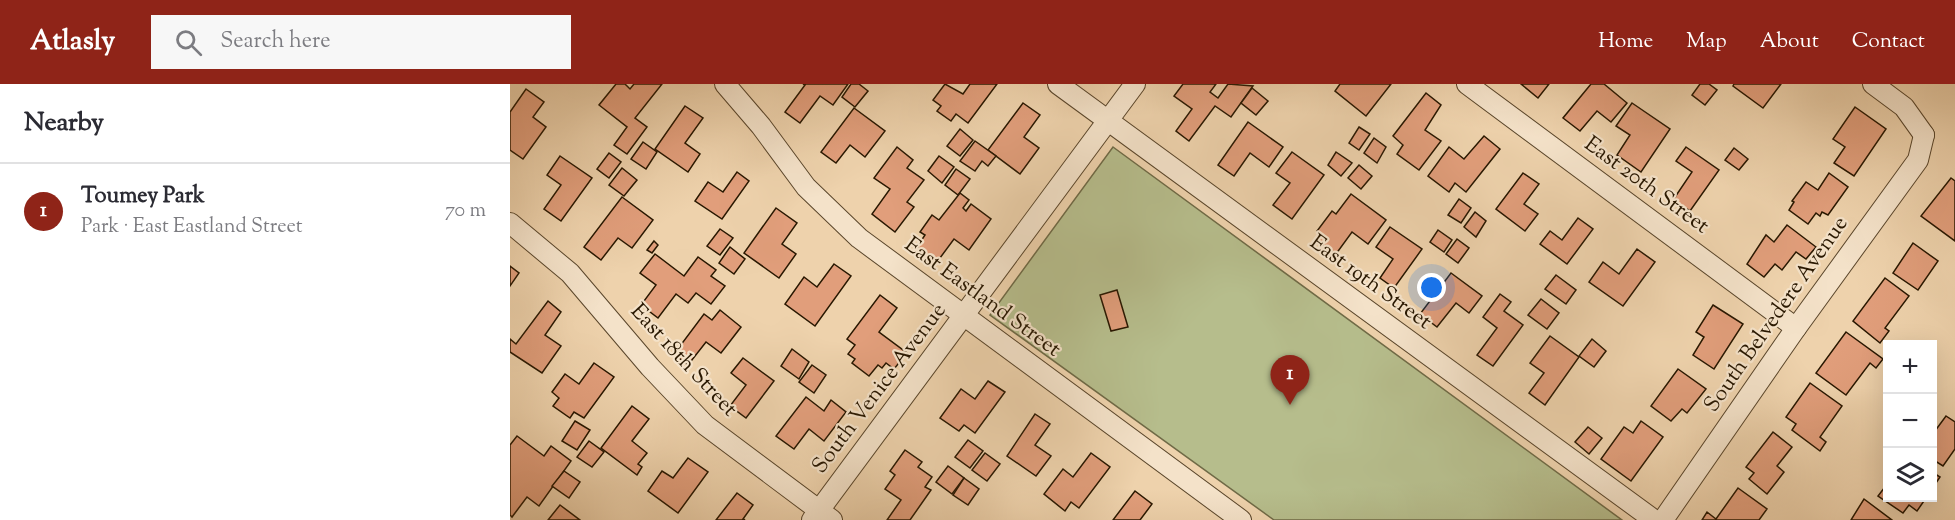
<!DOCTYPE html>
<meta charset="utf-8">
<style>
body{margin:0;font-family:"Sorts Mill Goudy",serif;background:#f7f7f7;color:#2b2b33}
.controls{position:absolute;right:18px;bottom:18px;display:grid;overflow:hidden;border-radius:0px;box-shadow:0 6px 24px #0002}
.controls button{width:54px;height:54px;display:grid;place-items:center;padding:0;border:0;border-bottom:2px solid #e1e1e2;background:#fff;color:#2b2b33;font:30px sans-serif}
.you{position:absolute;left:922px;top:204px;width:21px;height:21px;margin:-15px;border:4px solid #fff;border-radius:50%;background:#1a73e8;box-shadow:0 0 0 9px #1a73e833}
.badge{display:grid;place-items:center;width:39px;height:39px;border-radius:50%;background:#8f2418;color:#fff;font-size:20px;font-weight:700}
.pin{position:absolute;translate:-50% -50px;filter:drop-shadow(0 2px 3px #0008)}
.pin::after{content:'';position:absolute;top:32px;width:21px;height:18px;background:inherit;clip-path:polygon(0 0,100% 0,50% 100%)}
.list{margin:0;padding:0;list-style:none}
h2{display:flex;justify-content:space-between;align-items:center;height:78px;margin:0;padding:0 24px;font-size:26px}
h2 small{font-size:20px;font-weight:400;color:#7c7c81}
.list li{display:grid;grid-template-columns:39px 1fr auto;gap:18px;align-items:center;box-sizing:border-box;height:96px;padding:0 24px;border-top:2px solid #e1e1e2}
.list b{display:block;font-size:22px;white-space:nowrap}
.list p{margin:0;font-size:20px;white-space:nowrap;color:#7c7c81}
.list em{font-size:20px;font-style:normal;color:#7c7c81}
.icon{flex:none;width:33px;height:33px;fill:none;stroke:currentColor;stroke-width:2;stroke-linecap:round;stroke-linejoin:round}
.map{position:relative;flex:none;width:1445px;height:436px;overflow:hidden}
header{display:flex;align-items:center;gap:36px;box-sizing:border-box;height:84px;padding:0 30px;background:#8f2418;color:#fff}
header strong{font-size:28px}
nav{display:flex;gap:33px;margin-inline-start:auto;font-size:21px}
.search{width:420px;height:54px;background:#f7f7f7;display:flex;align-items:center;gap:15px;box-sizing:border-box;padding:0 21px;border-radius:0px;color:#7c7c81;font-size:22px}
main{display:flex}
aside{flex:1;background:#fff}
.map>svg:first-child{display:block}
.green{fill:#b6bd8c;stroke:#6f6a46;stroke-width:1.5}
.building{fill:#e19e7b;stroke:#281700;stroke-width:1.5}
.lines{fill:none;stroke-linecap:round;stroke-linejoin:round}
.minor-casing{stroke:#5a462b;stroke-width:22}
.minor{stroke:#f4e2c9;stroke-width:20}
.labels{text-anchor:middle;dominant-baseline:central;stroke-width:4.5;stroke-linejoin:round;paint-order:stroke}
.street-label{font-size:22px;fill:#281700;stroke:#f4e2c9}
</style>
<header>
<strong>Atlasly</strong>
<div class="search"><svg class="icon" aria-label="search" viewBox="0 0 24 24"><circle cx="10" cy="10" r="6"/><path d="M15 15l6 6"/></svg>Search here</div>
<nav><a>Home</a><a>Map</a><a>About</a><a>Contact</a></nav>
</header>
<main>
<aside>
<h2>Nearby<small></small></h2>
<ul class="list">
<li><span class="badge">1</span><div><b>Toumey Park</b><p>Park · East Eastland Street</p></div><em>70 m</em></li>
</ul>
</aside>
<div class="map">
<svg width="1445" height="436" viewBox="0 0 1445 436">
<rect width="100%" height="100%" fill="#eed2ac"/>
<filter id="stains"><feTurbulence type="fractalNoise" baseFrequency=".00333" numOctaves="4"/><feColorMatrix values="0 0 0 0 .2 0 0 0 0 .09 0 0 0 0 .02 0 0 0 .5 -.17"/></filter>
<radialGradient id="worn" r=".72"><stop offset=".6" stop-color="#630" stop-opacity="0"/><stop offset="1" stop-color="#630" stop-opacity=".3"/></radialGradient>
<path class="green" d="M 603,63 L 1112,436 L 764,436 L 480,231 Z"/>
<g class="building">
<path d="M 106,0 L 115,0 L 120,5 L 124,0 L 152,0 L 125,34 L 137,43 L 117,70 L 104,61 L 117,43 L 89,21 Z"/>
<path d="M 293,0 L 338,0 L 323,21 L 310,12 L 290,39 L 275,28 L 295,1 Z"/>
<path d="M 341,0 L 349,0 L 358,7 L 345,23 L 332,13 Z"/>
<path d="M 435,0 L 453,10 L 460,0 L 487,0 L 458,39 L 446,30 L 441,37 L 427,27 L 431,22 L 423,16 Z"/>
<path d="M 673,0 L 706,0 L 700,8 L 708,14 L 718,0 L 743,2 L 721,33 L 705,22 L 679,57 L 666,47 L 682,25 L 664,12 Z"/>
<path d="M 830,0 L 881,0 L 856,32 L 825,7 Z"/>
<path d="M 1011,0 L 1039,0 L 1028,14 Z"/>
<path d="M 1081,0 L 1094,0 L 1117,19 L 1101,38 L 1087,27 L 1070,47 L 1053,34 Z"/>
<path d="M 1190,0 L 1199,0 L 1207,6 L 1195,21 L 1182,11 Z"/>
<path d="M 1224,0 L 1271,0 L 1253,24 L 1223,2 Z"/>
<path d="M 742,4 L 758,17 L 746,31 L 731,19 Z"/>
<path d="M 16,5 L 34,18 L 23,33 L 36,43 L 13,75 L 0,66 L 0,28 Z"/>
<path d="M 916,9 L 931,21 L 915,46 L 931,57 L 909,86 L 887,70 L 893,61 L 883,52 Z"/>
<path d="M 513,19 L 530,31 L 514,53 L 529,64 L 510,90 L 478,66 Z"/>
<path d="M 1122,19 L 1160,45 L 1131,88 L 1107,71 L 1120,51 L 1106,42 Z"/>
<path d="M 175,22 L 193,34 L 175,59 L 190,70 L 178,88 L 145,65 Z"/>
<path d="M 1345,23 L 1376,45 L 1344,92 L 1324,79 L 1335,63 L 1323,55 Z"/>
<path d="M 344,24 L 375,47 L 355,73 L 340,61 L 326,79 L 311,68 Z"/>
<path d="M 738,38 L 773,63 L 759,83 L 740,69 L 724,92 L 708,81 Z"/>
<path d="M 849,43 L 860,50 L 849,66 L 839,59 Z"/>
<path d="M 450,45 L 463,56 L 450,72 L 437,62 Z"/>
<path d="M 974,52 L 990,65 L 956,108 L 945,99 L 939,108 L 918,92 L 939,63 L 954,75 Z"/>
<path d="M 864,54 L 876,63 L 867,79 L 854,69 Z"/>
<path d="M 465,57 L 486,72 L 478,82 L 472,77 L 465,87 L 450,77 Z"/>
<path d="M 133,58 L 147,68 L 136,85 L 121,75 Z"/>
<path d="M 387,63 L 403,76 L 397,84 L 414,96 L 397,118 L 404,123 L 385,148 L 362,130 L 380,105 L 364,94 Z"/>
<path d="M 1176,63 L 1209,86 L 1180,127 L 1163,116 L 1182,88 L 1166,77 Z"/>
<path d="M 1224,64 L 1238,75 L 1229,86 L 1215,76 Z"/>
<path d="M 782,68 L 814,91 L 782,135 L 763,121 L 780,99 L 766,89 Z"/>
<path d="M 826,68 L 842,79 L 831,92 L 818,81 Z"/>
<path d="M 99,69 L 111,78 L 99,94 L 87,85 Z"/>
<path d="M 50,72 L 82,94 L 51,137 L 34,125 L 51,101 L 37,91 Z"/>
<path d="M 429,72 L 444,83 L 432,99 L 418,87 Z"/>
<path d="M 849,81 L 862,92 L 851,105 L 838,94 Z"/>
<path d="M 112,84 L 127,96 L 114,112 L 99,101 Z"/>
<path d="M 446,85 L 460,95 L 448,111 L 435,101 Z"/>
<path d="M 227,88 L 239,97 L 212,135 L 185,117 L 198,98 L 213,108 Z"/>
<path d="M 1013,89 L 1029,100 L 1014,120 L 1028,130 L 1015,147 L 986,125 Z"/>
<path d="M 1319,89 L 1338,103 L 1318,131 L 1312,128 L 1310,132 L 1306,129 L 1298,140 L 1279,126 L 1284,118 L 1282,117 L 1296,98 L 1308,106 Z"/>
<path d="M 1441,94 L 1445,97 L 1445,157 L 1411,132 Z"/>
<path d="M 450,109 L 459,116 L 453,124 L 456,127 L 461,120 L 481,135 L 459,166 L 444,155 L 427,178 L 407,163 L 415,151 L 410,148 L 422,131 L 429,136 Z"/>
<path d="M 841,110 L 876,136 L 858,160 L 842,148 L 826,170 L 808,157 L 813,151 L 807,147 L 822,127 L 826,130 Z"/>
<path d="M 112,113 L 143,136 L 122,164 L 108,154 L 91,176 L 74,163 Z"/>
<path d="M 949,115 L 961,124 L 951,139 L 938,131 Z"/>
<path d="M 266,124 L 287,139 L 272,160 L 286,170 L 269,194 L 234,169 Z"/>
<path d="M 965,128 L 976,137 L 966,153 L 954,143 Z"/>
<path d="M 1068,134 L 1083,145 L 1057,180 L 1030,160 L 1040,147 L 1052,156 Z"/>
<path d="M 1277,141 L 1306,163 L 1296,175 L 1286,168 L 1272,186 L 1265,180 L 1254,193 L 1237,180 L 1256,151 L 1264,158 Z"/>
<path d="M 880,143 L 912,165 L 884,204 L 870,194 L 883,175 L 866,163 Z"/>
<path d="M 210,145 L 223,154 L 210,171 L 197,162 Z"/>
<path d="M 928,146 L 942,156 L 934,168 L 920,158 Z"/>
<path d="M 947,155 L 959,164 L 948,179 L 936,170 Z"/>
<path d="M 144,157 L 148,161 L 142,169 L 137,166 Z"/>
<path d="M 1403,159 L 1428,177 L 1408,206 L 1383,189 Z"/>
<path d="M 220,163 L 235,175 L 224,190 L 209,179 Z"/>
<path d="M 1127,165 L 1145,178 L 1113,222 L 1079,198 L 1093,178 L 1109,190 Z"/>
<path d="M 145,170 L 174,192 L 188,173 L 206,186 L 201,192 L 215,202 L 201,220 L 186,209 L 178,219 L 166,210 L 148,234 L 131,221 L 146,201 L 130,189 Z"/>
<path d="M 324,180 L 341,192 L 305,242 L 275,220 L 294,193 L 307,203 Z"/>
<path d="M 0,182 L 9,189 L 0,202 Z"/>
<path d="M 941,189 L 972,212 L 959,229 L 946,219 L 927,243 L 910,230 Z"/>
<path d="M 1046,191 L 1066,206 L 1056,220 L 1035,205 Z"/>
<path d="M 1375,194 L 1399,212 L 1375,244 L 1379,247 L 1370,259 L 1343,237 Z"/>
<path d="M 607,206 L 618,243 L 601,247 L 590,211 Z"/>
<path d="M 990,210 L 1001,218 L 994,227 L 1013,241 L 983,282 L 967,271 L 987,244 L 973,233 Z"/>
<path d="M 370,211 L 387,224 L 369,248 L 397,269 L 384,285 L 376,279 L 372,284 L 368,281 L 359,292 L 342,279 L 345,275 L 338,270 L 345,261 L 337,255 Z"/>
<path d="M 1031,215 L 1049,229 L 1037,245 L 1018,231 Z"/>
<path d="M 38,217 L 51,228 L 35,251 L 51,262 L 32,289 L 0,268 L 0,255 L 6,260 Z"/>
<path d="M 1203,221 L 1233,240 L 1204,285 L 1183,271 L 1194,253 L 1186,248 Z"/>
<path d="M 210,226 L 231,243 L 211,269 L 196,258 L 178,281 L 164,270 L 194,230 L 202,236 Z"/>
<path d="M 1336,248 L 1373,275 L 1366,284 L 1360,279 L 1336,311 L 1306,289 Z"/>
<path d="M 1040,252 L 1069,273 L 1035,321 L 1019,309 L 1034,289 L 1020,279 Z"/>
<path d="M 1082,255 L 1096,267 L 1084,283 L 1069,272 Z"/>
<path d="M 282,265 L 299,278 L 289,295 L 271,282 Z"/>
<path d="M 233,274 L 264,297 L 236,334 L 220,322 L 236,301 L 221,289 Z"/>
<path d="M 84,279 L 104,293 L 74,334 L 64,328 L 60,334 L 43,322 L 49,314 L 42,308 L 55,290 L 69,300 Z"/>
<path d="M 302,281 L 316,291 L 304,309 L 289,298 Z"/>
<path d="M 1168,285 L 1196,305 L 1177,329 L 1172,325 L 1161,337 L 1141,322 Z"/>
<path d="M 478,297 L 495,308 L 465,349 L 454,341 L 449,347 L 430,334 L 451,305 L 465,315 Z"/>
<path d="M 1300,299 L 1332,322 L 1310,353 L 1316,358 L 1310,367 L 1282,346 L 1286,340 L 1276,333 Z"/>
<path d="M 296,313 L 314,327 L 321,316 L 336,328 L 314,357 L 299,345 L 284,365 L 266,352 Z"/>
<path d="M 122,322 L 139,335 L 122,357 L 137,369 L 128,380 L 132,383 L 127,391 L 91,364 Z"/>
<path d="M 525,330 L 540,340 L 525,361 L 541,372 L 526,392 L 497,372 Z"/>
<path d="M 1436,332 L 1445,338 L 1445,365 L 1433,382 L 1422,375 L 1422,351 Z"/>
<path d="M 65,337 L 80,346 L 67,366 L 52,357 Z"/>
<path d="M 1131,337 L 1153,353 L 1121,397 L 1091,375 L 1114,343 L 1123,349 Z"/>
<path d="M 1078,343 L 1092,354 L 1079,370 L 1065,358 Z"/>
<path d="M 1263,348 L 1282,363 L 1267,382 L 1274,388 L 1257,410 L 1239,395 L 1244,389 L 1236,383 Z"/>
<path d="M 7,352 L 34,372 L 41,362 L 61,377 L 29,422 L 17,413 L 2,433 L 0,431 L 0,361 Z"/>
<path d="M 458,356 L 473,367 L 460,384 L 445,373 Z"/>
<path d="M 79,357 L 94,368 L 82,383 L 67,373 Z"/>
<path d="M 395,366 L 412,378 L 408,383 L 422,393 L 415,403 L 421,406 L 400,436 L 377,436 L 391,416 L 375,405 L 385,391 L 380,387 Z"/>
<path d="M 475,369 L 490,380 L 477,397 L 462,386 Z"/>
<path d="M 581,369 L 600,383 L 569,424 L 561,418 L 555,427 L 534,410 L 553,385 L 563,393 Z"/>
<path d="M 178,374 L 198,388 L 168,429 L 138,407 L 152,387 L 163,394 Z"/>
<path d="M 438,382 L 454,394 L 442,410 L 426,398 Z"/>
<path d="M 54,387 L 70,398 L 59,414 L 42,402 Z"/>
<path d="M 1422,388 L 1430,393 L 1422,405 Z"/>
<path d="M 454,394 L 469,405 L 458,421 L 443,411 Z"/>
<path d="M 1378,399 L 1378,414 L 1416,414 L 1407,427 L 1399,421 L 1393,429 L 1368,412 Z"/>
<path d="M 1228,404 L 1257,425 L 1249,436 L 1192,436 L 1197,428 L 1206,435 Z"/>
<path d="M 625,407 L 642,420 L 630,436 L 603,436 Z"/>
<path d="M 227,409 L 243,421 L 233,435 L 235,436 L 206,436 Z"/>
<path d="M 1354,415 L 1382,436 L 1341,436 Z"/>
<path d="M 50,421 L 70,436 L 38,436 Z"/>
</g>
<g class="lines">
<g class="minor-casing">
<g id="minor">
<path d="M 215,0 L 251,42 L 296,103 L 349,154 L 731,436"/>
<path d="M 548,0 L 1144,436"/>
<path d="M 957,0 L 1286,244"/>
<path d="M 1363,0 L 1394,23 L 1414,51"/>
<path d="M 0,139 L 60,189 L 140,283 L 195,341 L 322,436"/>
<path d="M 302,436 L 625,0"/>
<path d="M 1153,436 L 1286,244 L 1408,76 L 1414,51"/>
</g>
</g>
<use href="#minor" class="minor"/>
</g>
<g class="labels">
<g class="street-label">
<text transform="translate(1136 102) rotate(36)">East 20th Street</text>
<text transform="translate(860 199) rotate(36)">East 19th Street</text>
<text transform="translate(472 214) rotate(36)">East Eastland Street</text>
<text transform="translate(1267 231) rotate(-55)">South Belvedere Avenue</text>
<text transform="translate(173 277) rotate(47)">East 18th Street</text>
<text transform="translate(370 305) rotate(-53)">South Venice Avenue</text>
</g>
</g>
<rect width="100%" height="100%" filter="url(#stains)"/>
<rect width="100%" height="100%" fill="url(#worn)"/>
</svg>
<div class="controls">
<button>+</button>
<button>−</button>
<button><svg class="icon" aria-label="layers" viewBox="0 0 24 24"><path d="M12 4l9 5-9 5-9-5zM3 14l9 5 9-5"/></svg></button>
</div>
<div class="you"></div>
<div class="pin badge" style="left:780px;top:321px">1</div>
</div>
</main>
